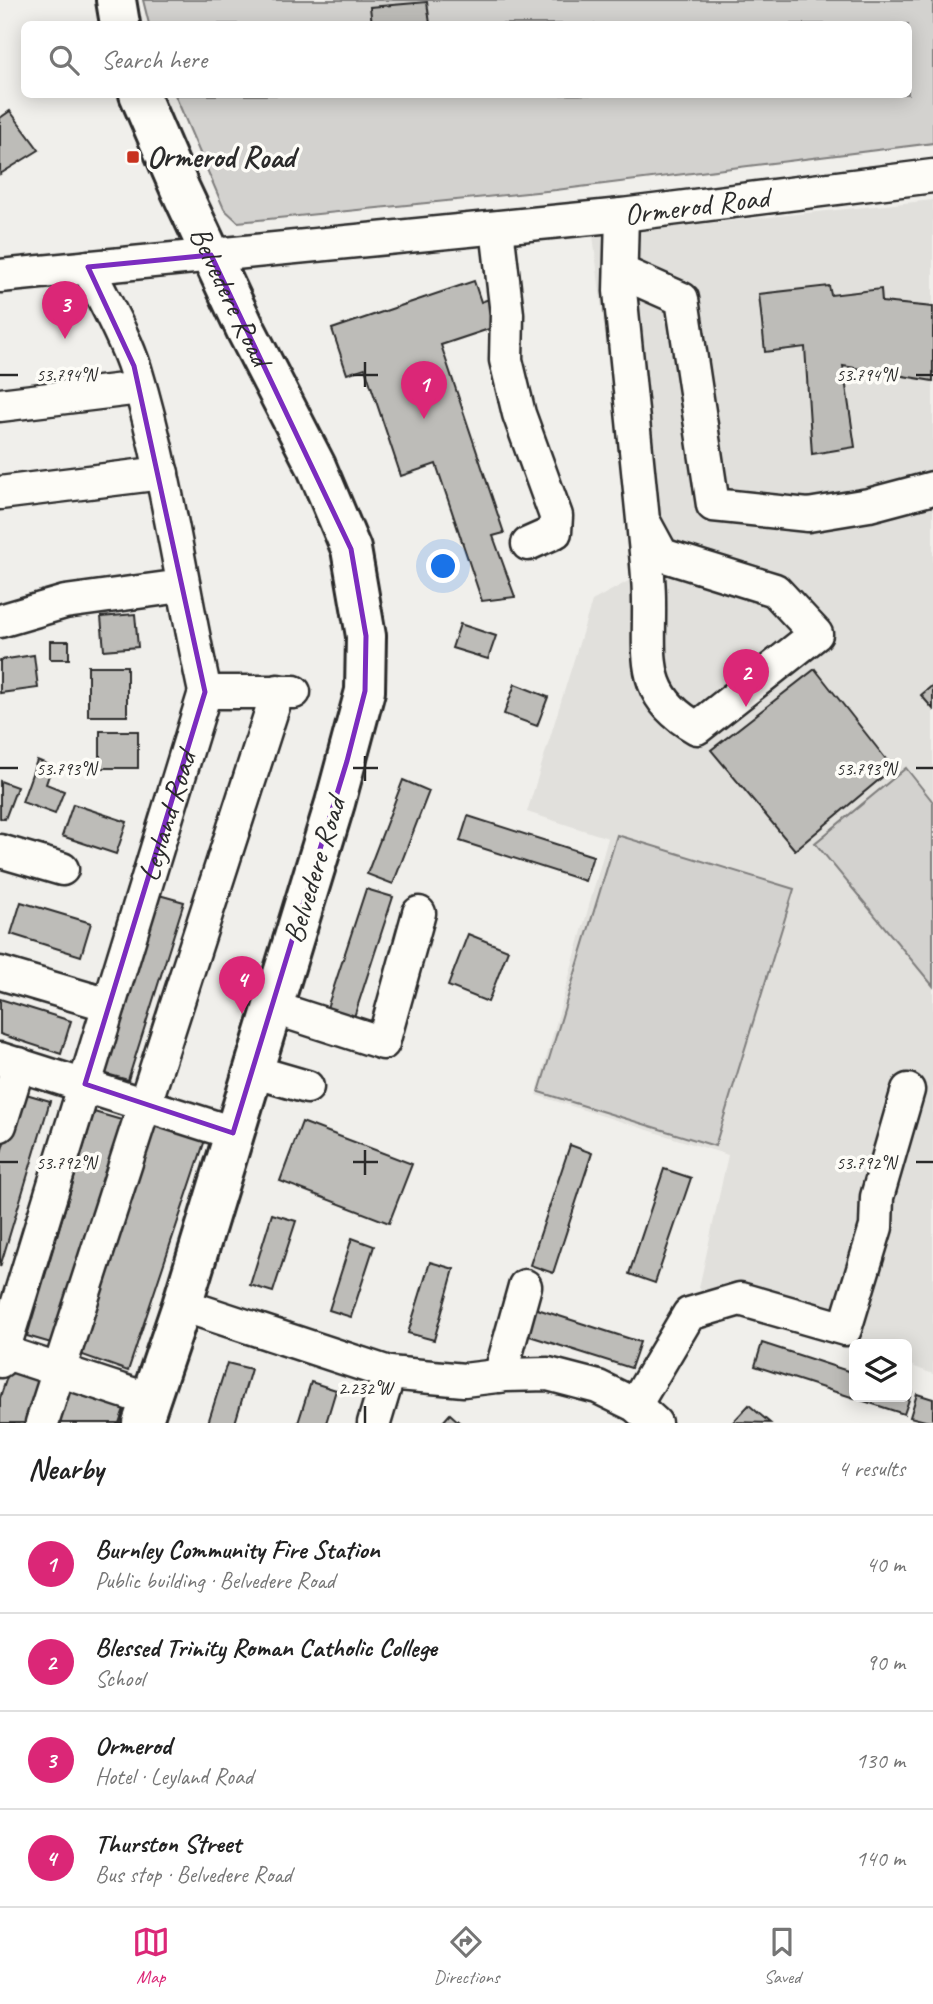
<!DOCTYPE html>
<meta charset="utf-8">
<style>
body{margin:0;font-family:Caveat,sans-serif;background:#f2f2f2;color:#222}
.controls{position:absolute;right:21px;bottom:21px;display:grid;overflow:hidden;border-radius:10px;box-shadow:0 4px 18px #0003}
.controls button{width:63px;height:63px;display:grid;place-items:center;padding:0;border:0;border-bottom:2px solid #e0e0e0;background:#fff;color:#222;font:35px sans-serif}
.you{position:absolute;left:444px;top:567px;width:24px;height:24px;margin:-18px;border:5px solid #fff;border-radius:50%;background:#1a73e8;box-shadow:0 0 0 10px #1a73e833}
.badge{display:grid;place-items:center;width:46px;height:46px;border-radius:50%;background:#db2777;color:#fff;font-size:23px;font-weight:700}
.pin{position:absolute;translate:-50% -58px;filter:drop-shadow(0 2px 4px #0008)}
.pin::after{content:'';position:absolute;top:37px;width:24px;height:21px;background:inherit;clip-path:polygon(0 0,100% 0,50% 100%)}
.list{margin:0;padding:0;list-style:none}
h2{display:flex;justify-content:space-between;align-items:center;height:91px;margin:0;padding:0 28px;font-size:30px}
h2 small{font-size:23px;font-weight:400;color:#767676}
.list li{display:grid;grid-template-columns:46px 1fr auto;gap:21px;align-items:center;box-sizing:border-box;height:98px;padding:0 28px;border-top:2px solid #e0e0e0}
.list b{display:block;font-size:26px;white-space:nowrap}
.list p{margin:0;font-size:23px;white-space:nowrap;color:#767676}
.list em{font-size:23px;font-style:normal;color:#767676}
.icon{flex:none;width:38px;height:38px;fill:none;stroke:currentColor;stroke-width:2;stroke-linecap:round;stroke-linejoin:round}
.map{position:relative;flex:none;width:933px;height:1423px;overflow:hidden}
.search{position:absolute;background:#fff;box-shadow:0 4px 18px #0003;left:21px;right:21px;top:21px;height:77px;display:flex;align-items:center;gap:18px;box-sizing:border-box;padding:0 24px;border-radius:10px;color:#767676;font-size:26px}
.sheet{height:483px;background:#fff}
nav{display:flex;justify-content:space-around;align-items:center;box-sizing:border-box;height:98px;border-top:2px solid #e0e0e0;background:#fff;font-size:19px;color:#767676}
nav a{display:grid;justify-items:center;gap:4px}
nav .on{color:#db2777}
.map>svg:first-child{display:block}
.built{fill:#e1e0dc}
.green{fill:#d3d2cf;stroke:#7f7e7d;stroke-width:2}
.building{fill:#bdbcb8;stroke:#2b2b2b;stroke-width:2}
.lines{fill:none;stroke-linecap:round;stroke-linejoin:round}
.minor-casing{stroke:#2b2b2b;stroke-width:37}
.highway-casing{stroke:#2b2b2b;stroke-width:44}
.minor{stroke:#fdfcf7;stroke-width:32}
.highway{stroke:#fdfcf7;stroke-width:38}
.marked{fill:none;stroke:#7b2cbf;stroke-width:5;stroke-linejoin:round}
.ticks{fill:none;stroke:#2b2b2b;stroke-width:2.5}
.poi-dot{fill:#c8321e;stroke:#fdfcf7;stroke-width:2.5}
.labels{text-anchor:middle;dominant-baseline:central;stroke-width:7;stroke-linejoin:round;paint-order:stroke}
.poi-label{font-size:30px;font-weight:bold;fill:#2b2b2b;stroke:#fdfcf7;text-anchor:start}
.street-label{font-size:30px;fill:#2b2b2b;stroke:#fdfcf7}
.ticks-label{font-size:18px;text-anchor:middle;fill:#2b2b2b;stroke:#fdfcf7;stroke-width:7;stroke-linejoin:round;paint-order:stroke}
</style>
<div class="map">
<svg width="933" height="1423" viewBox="0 0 933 1423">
<rect width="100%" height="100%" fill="#f0efeb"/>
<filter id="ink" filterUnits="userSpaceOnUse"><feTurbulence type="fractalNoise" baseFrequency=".0143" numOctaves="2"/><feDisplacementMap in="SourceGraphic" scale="14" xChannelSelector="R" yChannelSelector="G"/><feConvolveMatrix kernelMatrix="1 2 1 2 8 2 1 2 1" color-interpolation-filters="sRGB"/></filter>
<g filter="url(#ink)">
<path class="built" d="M 933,200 L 933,1374 L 907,1364 L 907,1344 L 854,1345 L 699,1288 L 728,1155 L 536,1095 L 608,838 L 527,812 L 592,601 L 634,578 L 593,235 Z"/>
<g class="green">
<path d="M 143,0 L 933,0 L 933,143 L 556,190 L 238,222 L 224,209 L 175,95 L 908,94 L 908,24 L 149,24 Z"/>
<path d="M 906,768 L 933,802 L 933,986 L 815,843 Z"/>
<path d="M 617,835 L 794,889 L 715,1146 L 539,1092 Z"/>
</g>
<g class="building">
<path d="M 427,2 L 430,24 L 372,24 L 370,7 Z"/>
<path d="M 10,111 L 39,150 L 0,174 L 0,118 Z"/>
<path d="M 474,281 L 481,302 L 489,299 L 498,326 L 441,345 L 504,533 L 493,536 L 515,597 L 482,601 L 436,464 L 401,476 L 365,368 L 347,374 L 332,329 Z"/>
<path d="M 829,286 L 831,295 L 881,289 L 882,302 L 933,307 L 933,381 L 843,366 L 855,447 L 812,454 L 805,347 L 765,352 L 759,294 Z"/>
<path d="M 135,614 L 138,647 L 104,650 L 101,617 Z"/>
<path d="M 460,624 L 496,636 L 488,659 L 452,648 Z"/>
<rect x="50" y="641" width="19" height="18"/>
<path d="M 34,655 L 38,688 L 0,693 L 0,660 Z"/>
<rect x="88" y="666" width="39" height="50"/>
<path d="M 815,669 L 893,768 L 795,850 L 711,750 Z"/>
<path d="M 515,684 L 548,697 L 537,726 L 504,714 Z"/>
<path d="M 933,685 L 933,709 L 921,695 Z"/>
<rect x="100" y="731" width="38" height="37"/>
<path d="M 37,760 L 52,766 L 46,784 L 64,791 L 55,814 L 22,802 Z"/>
<path d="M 403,780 L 429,791 L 393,884 L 367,874 Z"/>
<path d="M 0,781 L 17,787 L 5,819 L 0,818 Z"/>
<path d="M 73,804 L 127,822 L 116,854 L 62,836 Z"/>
<path d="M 468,816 L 593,856 L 585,881 L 460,841 Z"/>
<path d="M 366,889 L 393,897 L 354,1017 L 327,1008 Z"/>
<path d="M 159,895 L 184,902 L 128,1080 L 103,1073 Z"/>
<path d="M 21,902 L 91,923 L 81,956 L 11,934 Z"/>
<path d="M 468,934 L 508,950 L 488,1002 L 448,986 Z"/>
<path d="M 0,999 L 71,1021 L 61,1054 L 0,1034 Z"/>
<path d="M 19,1092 L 50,1101 L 0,1267 L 0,1156 Z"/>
<path d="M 94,1112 L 125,1121 L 58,1345 L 27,1336 Z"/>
<path d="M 154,1120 L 206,1137 L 128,1371 L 77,1353 Z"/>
<path d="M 302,1122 L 412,1164 L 389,1223 L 280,1181 Z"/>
<path d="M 570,1145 L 592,1153 L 553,1273 L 530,1265 Z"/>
<path d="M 664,1169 L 691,1178 L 655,1283 L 629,1274 Z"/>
<path d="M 272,1214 L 296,1221 L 273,1292 L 250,1285 Z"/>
<path d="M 352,1238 L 374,1246 L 351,1317 L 329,1310 Z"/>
<path d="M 430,1262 L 454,1269 L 434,1340 L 408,1333 Z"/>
<path d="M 528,1306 L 640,1342 L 631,1368 L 520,1333 Z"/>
<path d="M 762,1343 L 854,1373 L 854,1397 L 907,1397 L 907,1390 L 912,1391 L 904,1414 L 755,1366 Z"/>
<path d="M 227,1363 L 251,1369 L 235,1423 L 208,1423 Z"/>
<path d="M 10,1368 L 47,1380 L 34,1423 L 0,1423 L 0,1398 Z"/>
<path d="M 311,1382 L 336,1390 L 326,1423 L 298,1423 Z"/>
<path d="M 64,1383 L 126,1403 L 119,1423 L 51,1423 Z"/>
<path d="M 917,1394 L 933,1399 L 933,1423 L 910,1417 Z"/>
<path d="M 749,1405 L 770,1423 L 733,1422 Z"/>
<path d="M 450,1414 L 460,1423 L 442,1423 Z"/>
</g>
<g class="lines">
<g class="minor-casing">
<g id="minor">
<path d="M 622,215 L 620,291 L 643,520 L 662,555 L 775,590 L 816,634 L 697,728 C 639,696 650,657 649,601 C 649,574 645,547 643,520"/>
<path d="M 497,228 L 507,314 L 506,360 L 519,414 L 556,516 L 555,532 L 528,544"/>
<path d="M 621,272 L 682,299 L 713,505 L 808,515 L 869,505 L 933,488"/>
<path id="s1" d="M 0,276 L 622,215 L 933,176"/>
<path d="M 0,405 L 140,388"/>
<path d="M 0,493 L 162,473"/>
<path d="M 0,621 L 65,602 L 182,586"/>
<path d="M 205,692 L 294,692"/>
<path d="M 0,851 L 62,869"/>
<path d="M 0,973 L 109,1005"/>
<path d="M 271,1007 L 383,1043 L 419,913"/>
<path d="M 0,1059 L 233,1133"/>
<path d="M 252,1071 L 307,1087"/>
<path d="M 0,1125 L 19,1064"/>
<path d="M 182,1305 L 389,1373 L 464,1380 L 505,1375 L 548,1374 L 598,1387 L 635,1405 L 655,1423"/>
<path d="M 0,1351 L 150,1400"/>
<path id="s2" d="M 0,1361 L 205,692 C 181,584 167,474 135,369 C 124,334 103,300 88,267"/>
<path d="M 500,1376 L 525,1286"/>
<path d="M 635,1405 L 689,1314 L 740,1299 L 845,1329 L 876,1227 L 877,1197 L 908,1090"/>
<path d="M 42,1423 L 278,691"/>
<path d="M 374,1423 L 389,1373"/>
</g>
</g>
<g class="highway-casing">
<g id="highway">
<path d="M 116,0 L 120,24"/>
<path id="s3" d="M 139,94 L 180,189 L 246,330 L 316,466 L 351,549 L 366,636 L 365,691 L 335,803 L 182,1305 L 142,1423"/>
</g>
</g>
<use href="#minor" class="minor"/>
<use href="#highway" class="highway"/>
</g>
</g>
<path class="marked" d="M 211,255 L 351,549 L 366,636 L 365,691 L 347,761 L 233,1133 L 85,1084 L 205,692 L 134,366 L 88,267 Z"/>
<path class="ticks" d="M 365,362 L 365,387M 0,375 L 18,375M 353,375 L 378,375M 916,375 L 933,375M 365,756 L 365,781M 0,768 L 18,768M 353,768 L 378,768M 916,768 L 933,768M 365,1150 L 365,1175M 0,1162 L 18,1162M 353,1162 L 378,1162M 916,1162 L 933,1162M 365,1406 L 365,1423"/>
<rect class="poi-dot" x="126" y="150" width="14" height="14" rx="3.5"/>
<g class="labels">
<g class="poi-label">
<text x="147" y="157">Ormerod Road</text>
</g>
<g class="street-label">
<text stroke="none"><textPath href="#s1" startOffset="700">Ormerod Road</textPath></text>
<text stroke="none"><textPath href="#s3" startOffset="222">Belvedere Road</textPath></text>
<text stroke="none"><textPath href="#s2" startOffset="570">Leyland Road</textPath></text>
<text transform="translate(314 870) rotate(-73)">Belvedere Road</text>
</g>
</g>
<g class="ticks-label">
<text x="66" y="381">53.794°N</text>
<text x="866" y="381">53.794°N</text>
<text x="66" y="775">53.793°N</text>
<text x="866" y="775">53.793°N</text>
<text x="66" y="1169">53.792°N</text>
<text x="866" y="1169">53.792°N</text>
<text x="365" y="1394">2.232°W</text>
</g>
</svg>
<div class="controls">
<button><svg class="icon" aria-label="layers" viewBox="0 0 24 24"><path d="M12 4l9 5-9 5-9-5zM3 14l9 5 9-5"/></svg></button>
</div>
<div class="you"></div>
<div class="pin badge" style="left:424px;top:419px">1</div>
<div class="pin badge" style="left:746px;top:707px">2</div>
<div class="pin badge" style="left:65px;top:339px">3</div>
<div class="pin badge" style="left:242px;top:1014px">4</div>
<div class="search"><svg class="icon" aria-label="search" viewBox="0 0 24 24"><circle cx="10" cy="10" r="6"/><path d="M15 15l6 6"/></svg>Search here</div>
</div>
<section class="sheet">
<h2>Nearby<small>4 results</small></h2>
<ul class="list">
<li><span class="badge">1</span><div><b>Burnley Community Fire Station</b><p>Public building · Belvedere Road</p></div><em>40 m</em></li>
<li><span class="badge">2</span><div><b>Blessed Trinity Roman Catholic College</b><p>School</p></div><em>90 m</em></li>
<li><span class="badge">3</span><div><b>Ormerod</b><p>Hotel · Leyland Road</p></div><em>130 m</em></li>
<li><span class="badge">4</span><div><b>Thurston Street</b><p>Bus stop · Belvedere Road</p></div><em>140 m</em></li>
</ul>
</section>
<nav>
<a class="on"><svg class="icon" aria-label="map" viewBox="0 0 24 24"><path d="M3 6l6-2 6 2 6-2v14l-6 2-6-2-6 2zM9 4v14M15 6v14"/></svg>Map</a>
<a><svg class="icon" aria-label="directions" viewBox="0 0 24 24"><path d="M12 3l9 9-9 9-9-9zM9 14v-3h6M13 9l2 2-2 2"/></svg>Directions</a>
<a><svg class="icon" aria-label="saved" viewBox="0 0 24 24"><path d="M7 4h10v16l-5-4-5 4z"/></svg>Saved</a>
</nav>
